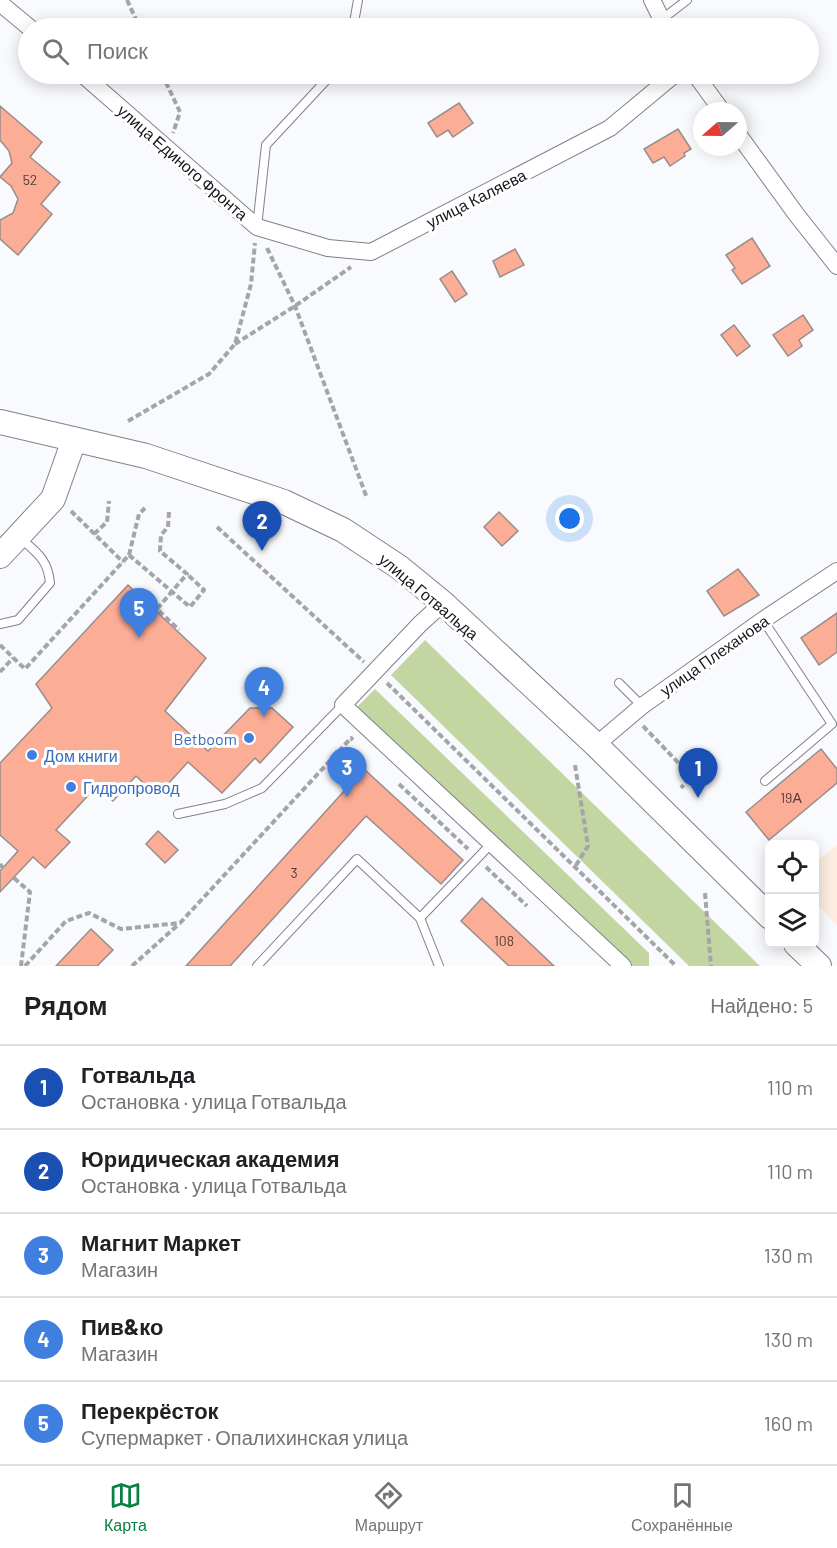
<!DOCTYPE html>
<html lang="ru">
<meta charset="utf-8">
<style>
body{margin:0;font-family:Barlow,sans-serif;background:#f2f2f2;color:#202124}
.controls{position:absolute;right:18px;bottom:18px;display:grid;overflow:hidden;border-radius:9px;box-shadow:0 3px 15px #0003}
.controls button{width:54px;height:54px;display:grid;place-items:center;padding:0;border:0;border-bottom:2px solid #e0e0e0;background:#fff;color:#202124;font:30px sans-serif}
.compass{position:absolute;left:693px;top:102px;width:54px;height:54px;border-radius:50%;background:#fff;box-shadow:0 3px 15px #0003;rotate:250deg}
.you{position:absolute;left:570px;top:519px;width:21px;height:21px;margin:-15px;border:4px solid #fff;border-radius:50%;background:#1a73e8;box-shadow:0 0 0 9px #1a73e833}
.badge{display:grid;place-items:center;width:39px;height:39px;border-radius:50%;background:#0b8043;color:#fff;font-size:20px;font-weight:700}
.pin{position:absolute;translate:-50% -50px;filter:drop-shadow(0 2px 3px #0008)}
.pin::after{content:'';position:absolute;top:32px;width:21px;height:18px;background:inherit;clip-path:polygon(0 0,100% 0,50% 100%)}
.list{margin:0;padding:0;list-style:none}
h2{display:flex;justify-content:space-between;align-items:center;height:78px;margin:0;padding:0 24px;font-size:26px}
h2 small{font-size:20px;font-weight:400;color:#757577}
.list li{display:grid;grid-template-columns:39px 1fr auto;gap:18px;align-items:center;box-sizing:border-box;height:84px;padding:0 24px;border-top:2px solid #e0e0e0}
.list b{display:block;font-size:22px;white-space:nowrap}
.list p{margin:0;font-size:20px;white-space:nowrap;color:#757577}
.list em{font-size:20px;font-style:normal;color:#757577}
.icon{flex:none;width:33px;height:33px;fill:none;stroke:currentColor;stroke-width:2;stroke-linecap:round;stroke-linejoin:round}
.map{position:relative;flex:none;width:837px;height:966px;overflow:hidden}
.search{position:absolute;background:#fff;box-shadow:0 3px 15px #0003;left:18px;right:18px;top:18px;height:66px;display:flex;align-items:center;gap:15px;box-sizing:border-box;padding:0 21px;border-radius:33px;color:#757577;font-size:22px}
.sheet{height:498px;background:#fff}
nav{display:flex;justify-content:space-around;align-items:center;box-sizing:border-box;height:84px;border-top:2px solid #e0e0e0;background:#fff;font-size:16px;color:#757577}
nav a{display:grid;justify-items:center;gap:3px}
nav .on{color:#0b8043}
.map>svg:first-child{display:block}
.education{fill:#fcede0}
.green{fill:#c3d6a2}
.building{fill:#fcad96;stroke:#988d8a;stroke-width:1.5}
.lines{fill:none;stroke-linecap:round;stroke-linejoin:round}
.lane-casing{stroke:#7f818a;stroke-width:10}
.street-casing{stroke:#7f818a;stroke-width:18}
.secondary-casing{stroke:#7f818a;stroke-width:26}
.path{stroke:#a4a5a9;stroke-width:4;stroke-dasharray:6 3;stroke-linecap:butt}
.lane{stroke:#fff;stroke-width:8}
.street{stroke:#fff;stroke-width:16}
.secondary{stroke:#fff;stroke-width:24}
.shop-dot{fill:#3f7fe0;stroke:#fff;stroke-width:2}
.labels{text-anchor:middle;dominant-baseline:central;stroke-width:6;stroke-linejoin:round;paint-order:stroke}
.number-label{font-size:14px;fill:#503c39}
.street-label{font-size:16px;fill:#16171a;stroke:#fff}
.shop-label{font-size:16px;fill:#366cbe;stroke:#fff;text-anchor:start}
</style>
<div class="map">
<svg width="837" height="966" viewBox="0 0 837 966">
<rect width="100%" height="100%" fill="#f9fafe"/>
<path class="education" d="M 837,845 L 837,925 L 815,902 L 814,864 Z"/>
<g class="green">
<path d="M 425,640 L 760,966 L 689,966 L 391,675 Z"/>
<path d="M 375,689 L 649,953 L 649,966 L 628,966 L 357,707 Z"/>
</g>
<g class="building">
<path d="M 459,103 L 473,123 L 453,137 L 448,130 L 437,137 L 428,123 Z"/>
<path d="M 0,106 L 42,142 L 30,157 L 60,182 L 41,204 L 52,214 L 18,255 L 0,239 L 0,220 L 13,213 L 18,199 L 11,186 L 0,177 L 12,163 L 9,151 L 0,140 Z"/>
<path d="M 678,129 L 691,149 L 684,153 L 685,156 L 670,166 L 664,157 L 653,163 L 644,149 Z"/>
<path d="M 752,238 L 770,266 L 742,284 L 732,270 L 735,268 L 726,255 Z"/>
<path d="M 515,249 L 524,265 L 500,277 L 493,261 Z"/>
<path d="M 452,271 L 467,294 L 455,302 L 440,279 Z"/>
<path d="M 803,315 L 813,330 L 799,340 L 802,346 L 788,356 L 773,335 Z"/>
<path d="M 734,325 L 750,346 L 737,356 L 721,335 Z"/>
<path d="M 499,512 L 518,531 L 502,546 L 484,527 Z"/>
<path d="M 738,569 L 759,595 L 724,616 L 707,591 Z"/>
<path d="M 128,585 L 206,658 L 165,711 L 208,751 L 250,708 L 272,708 L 293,727 L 260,763 L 255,758 L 222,793 L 188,762 L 157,796 L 136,776 L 113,801 L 97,786 L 56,830 L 70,842 L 45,868 L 33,857 L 0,892 L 0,871 L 18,851 L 0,835 L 0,763 L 52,708 L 36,684 Z"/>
<path d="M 837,613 L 837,652 L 819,665 L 801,638 Z"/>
<path d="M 821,749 L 837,769 L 837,783 L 769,840 L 746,812 Z"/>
<path d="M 364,769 L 463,860 L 441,884 L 366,816 L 230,966 L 186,966 Z"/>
<path d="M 158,831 L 178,850 L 165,863 L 146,844 Z"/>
<path d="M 482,898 L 554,966 L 509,966 L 461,921 Z"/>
<path d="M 91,929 L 113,950 L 97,966 L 56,966 Z"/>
</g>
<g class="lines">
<g class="lane-casing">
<g id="lane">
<path d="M 661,20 L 687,0"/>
<path d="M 353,28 L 358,0"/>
<path d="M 257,227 L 266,145 L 332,74"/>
<path d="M 763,620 L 832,724 L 765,781"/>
<path d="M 0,624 L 18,620 L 50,583 C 48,559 36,552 19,537"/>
<path d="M 619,683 L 642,706"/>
<path d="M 178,814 L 225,804 L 262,788 L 343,705"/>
<path d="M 257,966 L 357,859 L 420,918"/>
<path d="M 439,966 L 420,918 L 492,843"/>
</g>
</g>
<g class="street-casing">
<g id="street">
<path d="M 652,0 L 666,28"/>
<path d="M 0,3 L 30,28"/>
<path d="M 82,74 L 257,227 L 328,248 L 371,252 L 610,128 L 675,74"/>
<path d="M 695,74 L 722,111"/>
<path d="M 738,134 L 796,214 L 837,266"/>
<path d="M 443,603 L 420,624 L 343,705 L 623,966"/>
<path d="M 596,745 L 642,706 L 763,620 L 837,571"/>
</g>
</g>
<g class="secondary-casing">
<g id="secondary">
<path d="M 0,422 L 146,456 L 284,502 L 343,530 L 399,567 L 443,603 L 596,745 L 770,917"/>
<path d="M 0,556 L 53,499 L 74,440"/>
<path d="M 796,944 L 819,966"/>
</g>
</g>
<g class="path">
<path d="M 127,0 L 140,28"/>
<path d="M 162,74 L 180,112 L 173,133"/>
<path d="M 267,248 L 295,306 L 367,498"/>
<path d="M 235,344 L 295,306 L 351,267"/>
<path d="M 128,421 L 209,374 L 235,344 L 251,284 L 255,243"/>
<path d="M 71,511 L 123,562"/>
<path d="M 169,512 L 168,527 L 161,535 L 160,551 L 187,574 L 157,609 L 179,630"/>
<path d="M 217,527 L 364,662"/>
<path d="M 94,534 L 107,522 L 109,501"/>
<path d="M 129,555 L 190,607 L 204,590 L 187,574"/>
<path d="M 0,645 L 25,669 L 129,555 L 139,514 L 145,508"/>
<path d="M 0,672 L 13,658"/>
<path d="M 387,683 L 676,966"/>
<path d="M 643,726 L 691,776 L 681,788"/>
<path d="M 575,765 L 588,846 L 575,867"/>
<path d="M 399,784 L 468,849"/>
<path d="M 0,864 L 3,868"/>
<path d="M 486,867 L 527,906"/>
<path d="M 14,878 L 30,892 L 21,966"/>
<path d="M 705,893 L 711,966"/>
<path d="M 25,966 L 66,921 L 89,913 L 121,929 L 180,923 L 351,738 L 353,740"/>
<path d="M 132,966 L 179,924"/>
</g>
<use href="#lane" class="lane"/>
<use href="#street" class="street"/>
<use href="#secondary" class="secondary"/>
</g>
<g class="shop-dot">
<circle cx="249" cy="738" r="6"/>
<circle cx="32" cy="755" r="6"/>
<circle cx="71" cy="787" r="6"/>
</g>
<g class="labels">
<g class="number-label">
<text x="30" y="179">52</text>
<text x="791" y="797">19А</text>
<text x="294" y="872">3</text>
<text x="504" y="940">108</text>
</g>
<g class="street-label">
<text transform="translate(183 162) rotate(41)">улица Единого Фронта</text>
<text transform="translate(476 198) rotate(-27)">улица Каляева</text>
<text transform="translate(429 596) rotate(40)">улица Готвальда</text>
<text transform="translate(714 655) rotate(-35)">улица Плеханова</text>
</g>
<g class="shop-label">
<text x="237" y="738" text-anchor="end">Betboom</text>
<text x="44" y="755">Дом книги</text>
<text x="83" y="787">Гидропровод</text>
</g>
</g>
</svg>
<div class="controls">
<button><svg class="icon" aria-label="locate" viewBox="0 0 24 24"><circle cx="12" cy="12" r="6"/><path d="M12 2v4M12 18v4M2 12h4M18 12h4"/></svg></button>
<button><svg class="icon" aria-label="layers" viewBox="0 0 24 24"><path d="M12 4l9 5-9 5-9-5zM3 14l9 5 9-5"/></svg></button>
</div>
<svg class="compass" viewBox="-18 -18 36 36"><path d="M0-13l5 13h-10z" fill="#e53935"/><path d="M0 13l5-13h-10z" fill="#757577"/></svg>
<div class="you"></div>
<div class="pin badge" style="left:698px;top:798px;background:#1a4fb4">1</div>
<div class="pin badge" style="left:262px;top:551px;background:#1a4fb4">2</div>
<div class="pin badge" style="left:347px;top:797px;background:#3f7fe0">3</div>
<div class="pin badge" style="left:264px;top:717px;background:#3f7fe0">4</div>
<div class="pin badge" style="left:139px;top:638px;background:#3f7fe0">5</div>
<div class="search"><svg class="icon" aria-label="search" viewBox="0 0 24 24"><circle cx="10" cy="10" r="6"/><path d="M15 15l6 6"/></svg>Поиск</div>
</div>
<section class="sheet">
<h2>Рядом<small>Найдено: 5</small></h2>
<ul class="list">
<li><span class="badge" style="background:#1a4fb4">1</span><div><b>Готвальда</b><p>Остановка · улица Готвальда</p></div><em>110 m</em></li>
<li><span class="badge" style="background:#1a4fb4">2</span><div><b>Юридическая академия</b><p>Остановка · улица Готвальда</p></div><em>110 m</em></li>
<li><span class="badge" style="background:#3f7fe0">3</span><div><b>Магнит Маркет</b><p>Магазин</p></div><em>130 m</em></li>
<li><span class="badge" style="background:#3f7fe0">4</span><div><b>Пив&amp;ко</b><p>Магазин</p></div><em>130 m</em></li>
<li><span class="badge" style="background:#3f7fe0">5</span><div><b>Перекрёсток</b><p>Супермаркет · Опалихинская улица</p></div><em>160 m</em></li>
</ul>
</section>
<nav>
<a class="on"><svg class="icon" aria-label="map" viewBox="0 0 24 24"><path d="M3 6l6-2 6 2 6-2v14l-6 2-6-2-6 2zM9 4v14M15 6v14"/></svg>Карта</a>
<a><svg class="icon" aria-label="directions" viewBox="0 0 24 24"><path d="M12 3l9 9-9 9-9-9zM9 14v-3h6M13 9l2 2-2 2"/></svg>Маршрут</a>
<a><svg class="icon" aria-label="saved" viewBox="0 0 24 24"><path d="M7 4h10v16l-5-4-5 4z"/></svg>Сохранённые</a>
</nav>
